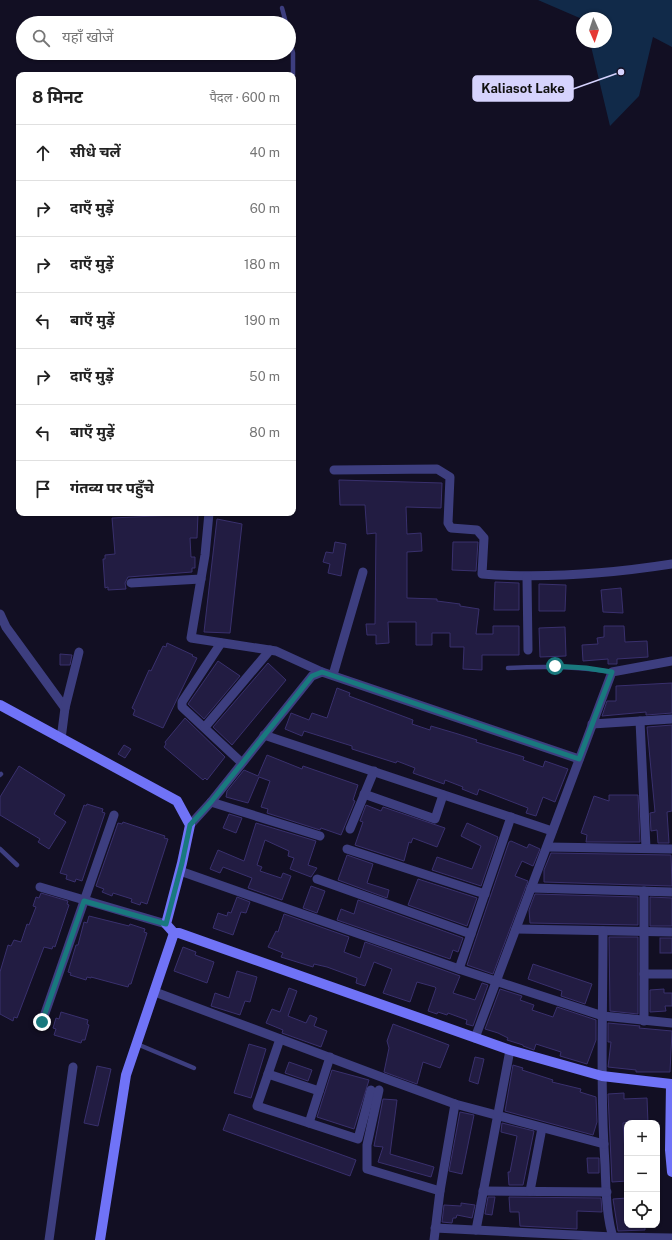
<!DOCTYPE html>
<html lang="hi">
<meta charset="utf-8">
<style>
body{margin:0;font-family:"Public Sans","Noto Sans Devanagari",sans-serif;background:#f2f2f2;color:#222}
.controls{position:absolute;right:12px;bottom:12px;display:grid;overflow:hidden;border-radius:8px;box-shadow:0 1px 3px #0004}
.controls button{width:36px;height:36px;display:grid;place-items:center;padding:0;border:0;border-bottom:1px solid #e0e0e0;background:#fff;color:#222;font:20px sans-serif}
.compass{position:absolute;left:576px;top:12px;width:36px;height:36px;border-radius:50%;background:#fff;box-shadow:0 1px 3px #0004;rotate:177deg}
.stop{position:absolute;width:12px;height:12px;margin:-9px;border:3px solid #19797e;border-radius:50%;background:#fff}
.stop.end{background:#19797e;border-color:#fff;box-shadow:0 1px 4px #0008}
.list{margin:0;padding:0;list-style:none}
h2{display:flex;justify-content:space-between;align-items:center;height:52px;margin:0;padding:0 16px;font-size:17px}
h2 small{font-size:13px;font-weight:400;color:#767676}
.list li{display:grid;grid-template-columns:26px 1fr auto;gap:12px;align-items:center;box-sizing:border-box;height:56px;padding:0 16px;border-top:1px solid #e0e0e0}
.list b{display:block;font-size:15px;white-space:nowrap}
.list em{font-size:13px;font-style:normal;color:#767676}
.icon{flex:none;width:22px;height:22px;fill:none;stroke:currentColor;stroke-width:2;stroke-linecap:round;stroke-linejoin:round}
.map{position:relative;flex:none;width:672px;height:1240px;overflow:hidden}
.search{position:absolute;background:#fff;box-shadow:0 1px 3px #0004;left:16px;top:16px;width:280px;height:44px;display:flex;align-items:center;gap:10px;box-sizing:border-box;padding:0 14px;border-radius:22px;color:#767676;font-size:15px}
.panel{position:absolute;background:#fff;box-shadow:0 1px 3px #0004;left:16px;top:72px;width:280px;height:444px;border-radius:8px}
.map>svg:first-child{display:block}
.water{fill:#112a49}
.building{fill:#221c42;stroke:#39306d}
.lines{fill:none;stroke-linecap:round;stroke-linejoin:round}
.lane{stroke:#3d3e7f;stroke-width:4.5}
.street{stroke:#3d3e7f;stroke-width:9}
.secondary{stroke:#7073f7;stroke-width:10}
.route{stroke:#19797e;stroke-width:5}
.leader{fill:none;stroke:#d6d3fd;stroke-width:1.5}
.callout-dot{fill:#d6d3fd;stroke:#120f23;stroke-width:1.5}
.callout{fill:#d6d3fd;stroke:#d6d3fd;stroke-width:1.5}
.callout-label{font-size:13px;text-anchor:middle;font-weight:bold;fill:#111}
</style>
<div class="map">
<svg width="672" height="1240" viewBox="0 0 672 1240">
<rect width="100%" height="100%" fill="#120f23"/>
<path class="water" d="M 538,0 L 672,0 L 672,47 L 653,37 L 639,96 L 610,126 L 590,42 L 606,42 L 606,18 L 582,19 Z"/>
<g class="building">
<path d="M 339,480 L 442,483 L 441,508 L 406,507 L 407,534 L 421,533 L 422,551 L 407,552 L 407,598 L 437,599 L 437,601 L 460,604 L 460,606 L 479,609 L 476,634 L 493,634 L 493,626 L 519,626 L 519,655 L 482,655 L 482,670 L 463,669 L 464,647 L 450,647 L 450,633 L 432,633 L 432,645 L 416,645 L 416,622 L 388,622 L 389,643 L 376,644 L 376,635 L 367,635 L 366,624 L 375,624 L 376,533 L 367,534 L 365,505 L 340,505 Z"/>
<path d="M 198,514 L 197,538 L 190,538 L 191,557 L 195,557 L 195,568 L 192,568 L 192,572 L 128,577 L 125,583 L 126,589 L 108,590 L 108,587 L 105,588 L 103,559 L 105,559 L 105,555 L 115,554 L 112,518 Z"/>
<path d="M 217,519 L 242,524 L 230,633 L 204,632 Z"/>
<path d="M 335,542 L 346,544 L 341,576 L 328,573 L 330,564 L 323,562 L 326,552 L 333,553 Z"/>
<path d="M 453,542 L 478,542 L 476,571 L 452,570 Z"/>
<path d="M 495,582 L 519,583 L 519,610 L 494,610 Z"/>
<path d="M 539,584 L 566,585 L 565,611 L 539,611 Z"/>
<path d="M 621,588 L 623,613 L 603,612 L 601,590 Z"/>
<path d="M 604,626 L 624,626 L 625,642 L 647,641 L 648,657 L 617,659 L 617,664 L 608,664 L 608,659 L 583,661 L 582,645 L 598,644 L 597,638 L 604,637 Z"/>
<path d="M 565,627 L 566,656 L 540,657 L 539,628 Z"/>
<path d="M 167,643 L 193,655 L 192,656 L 197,658 L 163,728 L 133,715 L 135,710 L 132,708 L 149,670 L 151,671 L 163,646 L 166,647 Z"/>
<path d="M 60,654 L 72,655 L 70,665 L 60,665 Z"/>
<path d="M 218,661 L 240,676 L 204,719 L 188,704 Z"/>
<path d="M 268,663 L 286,680 L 232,745 L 213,727 Z"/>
<path d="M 672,683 L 672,713 L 646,715 L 646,712 L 602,716 L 607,701 L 616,701 L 616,686 Z"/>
<path d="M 337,688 L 350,693 L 349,696 L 413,720 L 412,724 L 430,730 L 431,726 L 458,734 L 477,740 L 476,742 L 524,757 L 523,760 L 543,767 L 545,761 L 568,769 L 555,802 L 543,797 L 536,816 L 526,813 L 528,808 L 479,789 L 477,795 L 462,789 L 463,787 L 445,780 L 444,784 L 413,773 L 415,768 L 397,761 L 396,763 L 352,749 L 352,746 L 304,731 L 302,736 L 285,729 L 291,713 L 309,720 L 312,713 L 327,718 Z"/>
<path d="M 185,718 L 225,757 L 207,780 L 205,778 L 203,780 L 164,747 L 166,744 L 165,742 Z"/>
<path d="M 672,725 L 672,811 L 667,812 L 669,843 L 658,843 L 657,830 L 651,831 L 650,813 L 655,812 L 647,727 Z"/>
<path d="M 124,745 L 131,749 L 125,758 L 118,754 Z"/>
<path d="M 267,755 L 302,769 L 303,766 L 358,785 L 353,800 L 355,801 L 341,835 L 321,828 L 320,830 L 267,813 L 268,809 L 261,807 L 270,781 L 259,777 L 248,803 L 226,797 L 227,791 L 244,770 L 258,776 Z"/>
<path d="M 19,766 L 65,795 L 54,814 L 66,822 L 49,849 L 38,842 L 40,839 L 0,815 L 0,797 Z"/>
<path d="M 609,795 L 638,795 L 640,842 L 586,842 L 587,835 L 581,833 L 594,796 L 609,801 Z"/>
<path d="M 87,804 L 103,809 L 102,812 L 105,813 L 82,881 L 76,879 L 75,882 L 66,879 L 67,875 L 60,873 L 84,805 L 86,806 Z"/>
<path d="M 366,805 L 381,811 L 383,807 L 445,828 L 437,847 L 413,838 L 411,843 L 409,842 L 404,861 L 355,845 L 363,822 L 360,821 Z"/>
<path d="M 229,814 L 242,818 L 236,833 L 223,828 Z"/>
<path d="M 123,822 L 165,836 L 164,838 L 168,839 L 147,904 L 141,902 L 140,905 L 131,902 L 132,899 L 113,893 L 112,896 L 102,892 L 104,889 L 96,886 L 118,823 L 122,824 Z"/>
<path d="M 256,823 L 316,841 L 308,865 L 317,868 L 311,877 L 290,869 L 294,858 L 288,856 L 289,851 L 265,840 L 257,865 L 262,867 L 260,871 L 281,878 L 283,873 L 291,876 L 282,900 L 248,888 L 252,878 L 223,867 L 220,873 L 210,869 L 218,850 L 244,861 Z"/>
<path d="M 467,823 L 498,837 L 481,886 L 432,870 L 437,857 L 472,869 L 481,846 L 461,836 Z"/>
<path d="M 511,841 L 527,848 L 529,844 L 540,849 L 533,866 L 522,861 L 515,876 L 528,881 L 493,974 L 467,965 L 509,842 Z"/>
<path d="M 551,853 L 671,855 L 672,886 L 544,882 L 544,870 Z"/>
<path d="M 347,855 L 373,864 L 367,883 L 389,890 L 387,898 L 338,880 Z"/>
<path d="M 418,879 L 477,898 L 467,926 L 408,905 Z"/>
<path d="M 311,886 L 325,891 L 317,913 L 303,908 Z"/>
<path d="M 41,893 L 68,901 L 67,904 L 69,905 L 55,947 L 53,946 L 52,949 L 44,947 L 17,1018 L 14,1017 L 13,1021 L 0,1014 L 0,972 L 8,945 L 11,946 L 14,940 L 21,942 L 27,924 L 29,925 L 36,907 L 33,906 L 36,897 L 39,898 Z"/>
<path d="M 535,894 L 638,897 L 638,925 L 530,923 L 529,910 Z"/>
<path d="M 237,897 L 250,902 L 246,913 L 241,912 L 233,935 L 213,928 L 218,913 L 227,916 L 228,912 L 231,913 Z"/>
<path d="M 650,897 L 672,898 L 672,926 L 650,926 Z"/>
<path d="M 358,900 L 463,938 L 458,952 L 453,950 L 450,959 L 337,920 L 341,909 L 354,914 Z"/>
<path d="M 284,914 L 349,937 L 344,952 L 360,958 L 365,942 L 460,976 L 453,993 L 475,1000 L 482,983 L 488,985 L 473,1026 L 466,1024 L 467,1020 L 448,1013 L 447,1015 L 438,1012 L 437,1014 L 428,1011 L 436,988 L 435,987 L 417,982 L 410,1002 L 383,993 L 392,969 L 374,962 L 365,986 L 356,983 L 357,978 L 327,967 L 314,964 L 313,967 L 281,957 L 283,953 L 268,947 L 276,931 L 278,932 Z"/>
<path d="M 89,916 L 129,926 L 130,924 L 145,929 L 144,932 L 147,933 L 131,984 L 129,984 L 128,987 L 91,977 L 91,978 L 87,977 L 86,980 L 70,975 L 71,973 L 68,972 L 76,945 L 78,945 L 84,922 L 87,923 Z"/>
<path d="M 609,937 L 638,937 L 638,1014 L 610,1011 Z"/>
<rect x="660" y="938" width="12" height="15"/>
<path d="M 183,947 L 196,952 L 195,955 L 214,962 L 207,983 L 174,971 Z"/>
<path d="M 533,964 L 592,984 L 585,1004 L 561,996 L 562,991 L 528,979 Z"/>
<path d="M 237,971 L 257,977 L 250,1002 L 245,1001 L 240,1015 L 211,1006 L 215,993 L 229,998 Z"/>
<path d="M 289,988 L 297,991 L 288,1016 L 306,1023 L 310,1015 L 317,1018 L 314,1026 L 327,1031 L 321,1047 L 282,1033 L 283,1030 L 266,1023 L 272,1009 L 280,1012 Z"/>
<path d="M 500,989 L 522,996 L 520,1000 L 534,1005 L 532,1010 L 553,1017 L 557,1007 L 596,1020 L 596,1040 L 587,1064 L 560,1056 L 561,1052 L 536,1044 L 534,1050 L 523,1046 L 523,1045 L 507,1040 L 508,1038 L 498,1033 L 485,1029 Z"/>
<path d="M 664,989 L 664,993 L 672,993 L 672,1006 L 665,1006 L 666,1011 L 650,1012 L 650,990 Z"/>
<path d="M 61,1012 L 88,1020 L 87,1024 L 89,1025 L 85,1040 L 82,1040 L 81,1043 L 54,1035 L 56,1029 L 53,1028 L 56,1018 L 59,1019 Z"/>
<path d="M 608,1023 L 640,1026 L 639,1028 L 672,1031 L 670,1072 L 636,1072 L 636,1070 L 608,1067 L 611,1042 L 608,1042 Z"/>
<path d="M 393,1024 L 449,1045 L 440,1068 L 423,1062 L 417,1084 L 384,1072 L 389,1048 L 387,1041 Z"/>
<path d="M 249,1044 L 266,1049 L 251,1098 L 234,1093 Z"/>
<path d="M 475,1057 L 484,1059 L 478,1084 L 469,1081 Z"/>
<path d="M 289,1062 L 312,1070 L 308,1081 L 285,1073 Z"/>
<path d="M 513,1065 L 523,1068 L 522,1070 L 553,1080 L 552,1082 L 581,1089 L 580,1092 L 596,1097 L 597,1122 L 593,1135 L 505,1111 Z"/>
<path d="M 97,1066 L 111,1069 L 98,1126 L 84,1123 Z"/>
<path d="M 332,1070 L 369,1080 L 354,1129 L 317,1117 Z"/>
<path d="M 624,1093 L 624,1099 L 647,1098 L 648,1123 L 623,1123 L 627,1181 L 612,1182 L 608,1094 Z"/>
<path d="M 383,1099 L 397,1100 L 390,1154 L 434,1167 L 431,1177 L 378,1162 L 383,1147 L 374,1146 Z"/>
<path d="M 460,1112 L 474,1115 L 462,1174 L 449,1171 Z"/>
<path d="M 229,1114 L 356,1160 L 350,1176 L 223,1130 Z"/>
<path d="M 502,1123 L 534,1131 L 523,1185 L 509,1185 L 508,1172 L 510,1172 L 517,1136 L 501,1132 Z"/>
<path d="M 587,1158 L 599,1158 L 599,1173 L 588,1173 Z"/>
<path d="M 488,1197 L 495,1197 L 492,1215 L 485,1214 Z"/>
<path d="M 509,1197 L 601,1198 L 602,1212 L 577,1211 L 577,1229 L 520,1226 L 519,1212 L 510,1212 Z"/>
<path d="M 627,1198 L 627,1225 L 645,1225 L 645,1230 L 618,1231 L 613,1199 Z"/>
<path d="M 461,1203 L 475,1205 L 472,1218 L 457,1215 L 456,1218 L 453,1218 L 452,1223 L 442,1222 L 444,1205 L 461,1206 Z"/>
</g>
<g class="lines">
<g class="lane">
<path d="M 282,8 L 286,23"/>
<path d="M 289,37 L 293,53 L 293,75"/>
<path d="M 508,668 C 543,666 577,666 612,672"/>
<path d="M 0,775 L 1,774"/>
<path d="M 0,849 L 17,865"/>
<path d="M 137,1044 L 194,1068"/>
</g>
<g class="street">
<path d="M 334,470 L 437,469 L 450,477 L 448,523 L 451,528 L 477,530 L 484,538 L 482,574 C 547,579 608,574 672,564"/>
<path d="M 209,513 L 205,555 L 191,638 L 276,651 L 322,672"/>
<path d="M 527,577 L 528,650"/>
<path d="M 131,583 L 201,579"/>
<path d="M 0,614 L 6,627 L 65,708"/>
<path d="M 221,643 L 182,702 L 182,707 L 242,763"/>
<path d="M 333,675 L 363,572"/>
<path d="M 640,721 L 646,848"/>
<path d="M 592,724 L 672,719"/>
<path d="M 205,727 L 270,650"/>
<path d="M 264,735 L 552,831"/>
<path d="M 61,739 L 65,708 L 79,652"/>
<path d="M 364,794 L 435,819 L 443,795"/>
<path d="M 211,802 L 320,836"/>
<path d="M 190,825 L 211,802 L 312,676 L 322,672 L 579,759"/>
<path d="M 350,829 L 374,771"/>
<path d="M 547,847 L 672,849"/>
<path d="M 347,849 L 485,894"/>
<path d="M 180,871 L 459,969 L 603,1016 L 672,1023"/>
<path d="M 317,879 L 471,934"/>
<path d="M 40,887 L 166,924"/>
<path d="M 531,888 L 672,892"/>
<path d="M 516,929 L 672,932"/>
<path d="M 603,931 C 603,1009 600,1087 605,1165 C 606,1188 606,1218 614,1240"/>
<path d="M 459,969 L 511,817"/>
<path d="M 644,974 L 672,974"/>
<path d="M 155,992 L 384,1078 L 455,1104 L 604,1144"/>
<path d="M 644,1021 L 644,891"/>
<path d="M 42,1022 L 114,815"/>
<path d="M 475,1038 L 612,672 L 672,661"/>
<path d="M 280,1039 L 257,1106 L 358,1139 L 371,1090"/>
<path d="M 268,1074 L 319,1091"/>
<path d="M 379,1090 L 367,1145 L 367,1169 L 440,1191"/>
<path d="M 309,1123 L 330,1057"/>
<path d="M 483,1191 L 607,1192"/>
<path d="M 530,1191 L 542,1128"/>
<path d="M 435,1228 L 613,1237 L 672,1238"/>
<path d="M 476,1230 L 510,1050"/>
<path d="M 49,1240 L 73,1067"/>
<path d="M 434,1240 L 440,1191 L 455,1104"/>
</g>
<g class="secondary">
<path d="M 0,705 L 177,801 L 190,825 L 182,863 L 166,924 L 174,933 L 179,933 L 510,1050 L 602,1076 L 671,1084 L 670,1150 L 672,1172"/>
<path d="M 100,1240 L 126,1075 L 174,933"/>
</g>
</g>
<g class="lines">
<path class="route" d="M 42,1022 L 84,901 L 166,924 L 182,863 L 190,825 L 211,802 L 312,676 L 322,672 L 579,759 L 612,672 L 586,668 L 555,666"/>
</g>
<path class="leader" d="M621 72L573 89"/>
<circle class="callout-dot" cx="621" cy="72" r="4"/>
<rect class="callout" x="473" y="76" width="100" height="25" rx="4"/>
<g class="callout-label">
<text x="523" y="93">Kaliasot Lake</text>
</g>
</svg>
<div class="controls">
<button>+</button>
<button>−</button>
<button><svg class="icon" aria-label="locate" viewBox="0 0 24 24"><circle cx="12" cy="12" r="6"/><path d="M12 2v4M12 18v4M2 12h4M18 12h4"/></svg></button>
</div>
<svg class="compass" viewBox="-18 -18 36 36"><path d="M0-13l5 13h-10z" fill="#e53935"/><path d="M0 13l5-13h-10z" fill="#767676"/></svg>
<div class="stop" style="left:555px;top:666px"></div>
<div class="stop end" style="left:42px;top:1022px"></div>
<div class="search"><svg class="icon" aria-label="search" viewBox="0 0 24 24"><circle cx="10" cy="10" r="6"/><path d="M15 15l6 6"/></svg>यहाँ खोजें</div>
<section class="panel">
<h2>8 मिनट<small>पैदल · 600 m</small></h2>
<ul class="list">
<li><svg class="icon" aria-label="ahead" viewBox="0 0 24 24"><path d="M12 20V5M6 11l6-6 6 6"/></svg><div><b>सीधे चलें</b></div><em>40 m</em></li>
<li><svg class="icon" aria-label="right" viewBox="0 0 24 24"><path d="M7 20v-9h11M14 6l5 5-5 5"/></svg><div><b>दाएँ मुड़ें</b></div><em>60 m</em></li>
<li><svg class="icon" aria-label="right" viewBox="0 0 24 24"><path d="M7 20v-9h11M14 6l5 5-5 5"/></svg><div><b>दाएँ मुड़ें</b></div><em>180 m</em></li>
<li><svg class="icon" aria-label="left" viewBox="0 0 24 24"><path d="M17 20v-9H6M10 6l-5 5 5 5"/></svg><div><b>बाएँ मुड़ें</b></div><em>190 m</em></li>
<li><svg class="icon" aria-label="right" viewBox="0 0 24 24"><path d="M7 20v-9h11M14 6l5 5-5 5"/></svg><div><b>दाएँ मुड़ें</b></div><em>50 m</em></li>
<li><svg class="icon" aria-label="left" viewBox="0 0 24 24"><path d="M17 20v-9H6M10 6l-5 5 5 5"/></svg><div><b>बाएँ मुड़ें</b></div><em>80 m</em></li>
<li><svg class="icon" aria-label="arrive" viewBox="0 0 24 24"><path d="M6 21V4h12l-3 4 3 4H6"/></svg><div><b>गंतव्य पर पहुँचे</b></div></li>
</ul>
</section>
</div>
